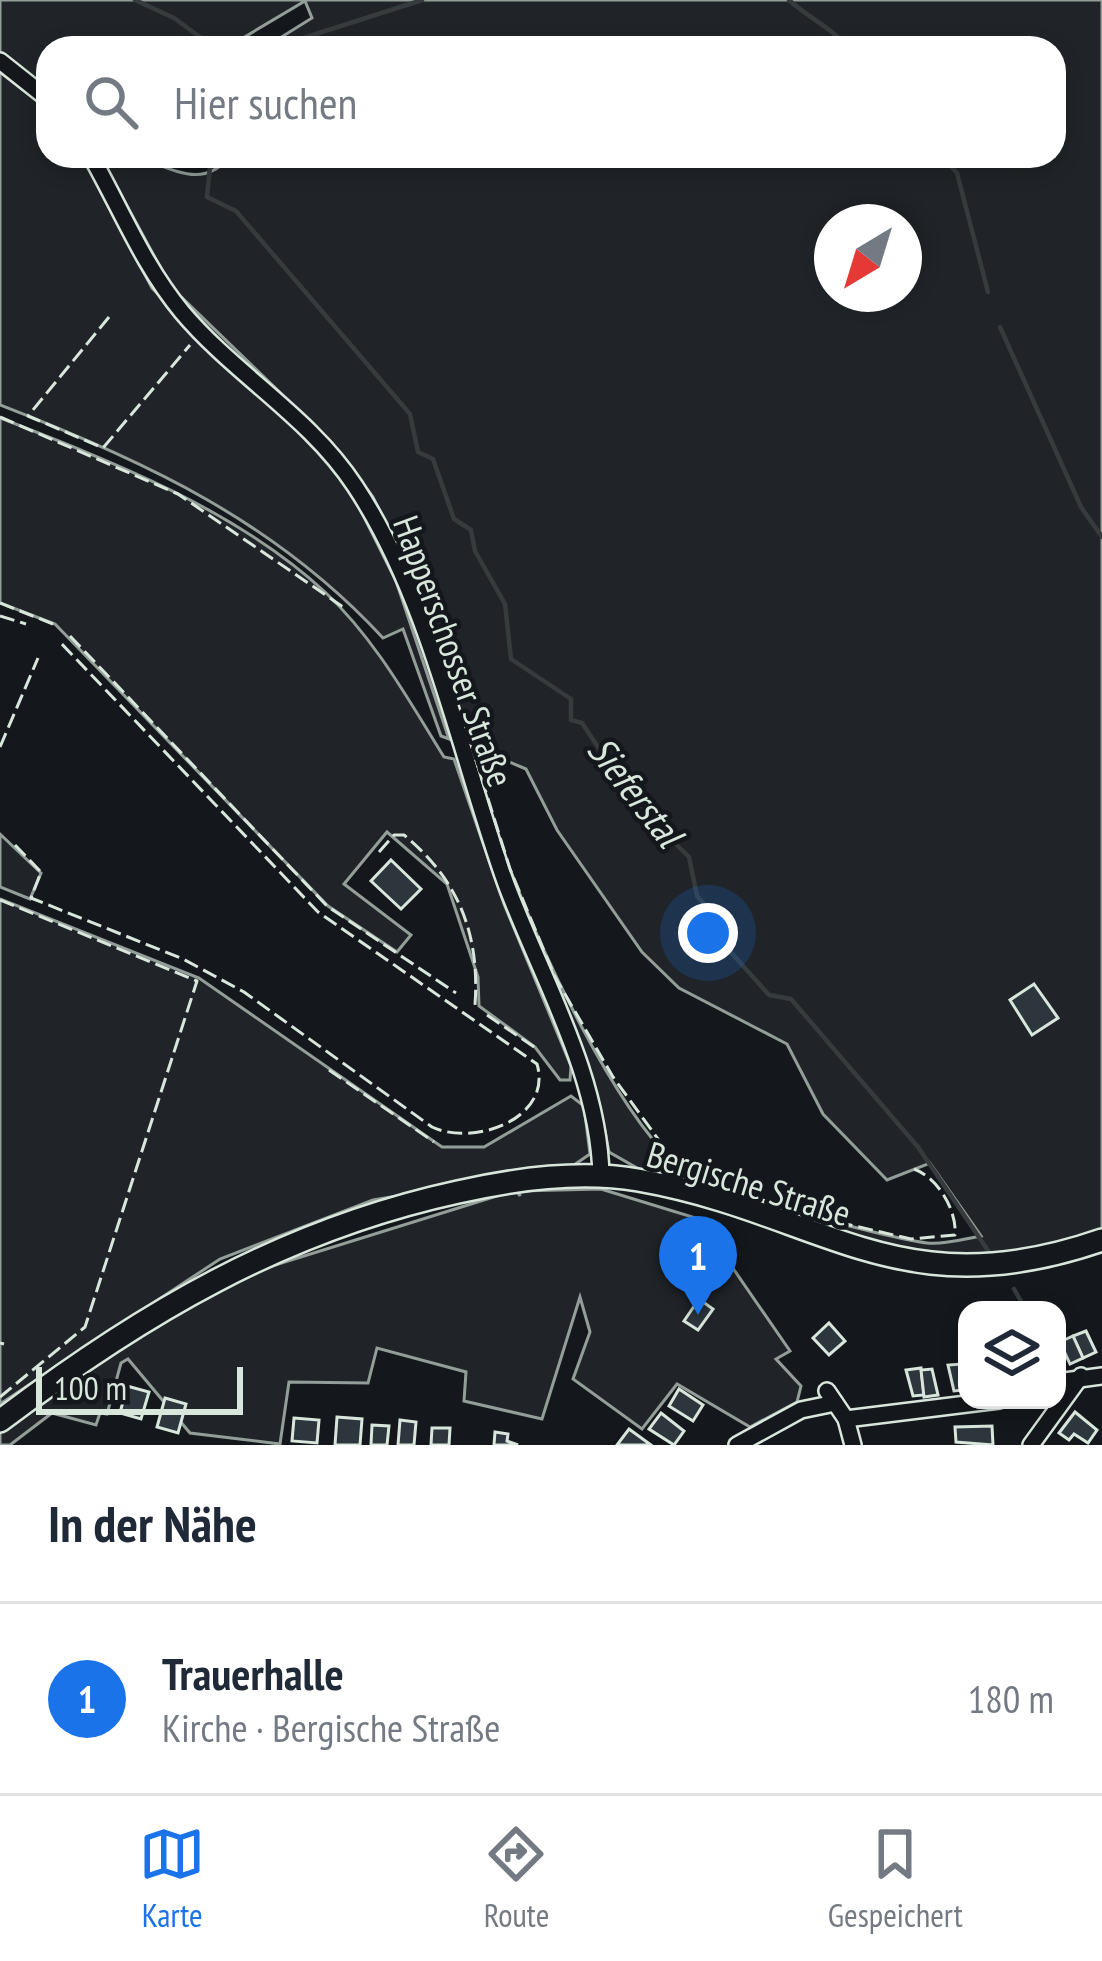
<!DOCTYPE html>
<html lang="de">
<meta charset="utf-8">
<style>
body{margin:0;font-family:"PT Sans Narrow",sans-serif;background:#f6f6f7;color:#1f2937}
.controls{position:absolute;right:36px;bottom:36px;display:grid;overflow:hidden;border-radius:24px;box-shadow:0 6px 18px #0003}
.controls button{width:108px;height:108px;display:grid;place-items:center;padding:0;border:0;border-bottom:3px solid #e0e1e3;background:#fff;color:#1f2937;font:60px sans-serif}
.compass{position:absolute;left:814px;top:204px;width:108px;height:108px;border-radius:50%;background:#fff;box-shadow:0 6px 18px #0003;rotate:218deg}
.scale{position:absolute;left:36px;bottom:30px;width:207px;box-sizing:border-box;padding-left:12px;border:6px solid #d8e6dc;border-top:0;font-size:33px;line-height:42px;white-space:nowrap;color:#d8e6dc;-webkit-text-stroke:9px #14181c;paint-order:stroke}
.you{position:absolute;left:708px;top:933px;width:42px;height:42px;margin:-30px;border:9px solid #fff;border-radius:50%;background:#1a73e8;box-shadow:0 0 0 18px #1a73e833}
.badge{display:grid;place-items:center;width:78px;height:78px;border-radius:50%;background:#1a73e8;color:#fff;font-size:39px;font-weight:700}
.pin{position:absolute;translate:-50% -99px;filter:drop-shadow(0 3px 6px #0008)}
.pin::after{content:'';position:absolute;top:63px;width:42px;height:36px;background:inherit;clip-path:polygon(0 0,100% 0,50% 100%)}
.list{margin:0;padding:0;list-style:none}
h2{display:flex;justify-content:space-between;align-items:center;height:156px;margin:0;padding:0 48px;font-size:51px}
h2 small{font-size:39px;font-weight:400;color:#747a83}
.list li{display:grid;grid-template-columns:78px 1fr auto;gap:36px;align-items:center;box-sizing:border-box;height:192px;padding:0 48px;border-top:3px solid #e0e1e3}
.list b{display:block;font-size:45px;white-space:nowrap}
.list p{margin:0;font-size:39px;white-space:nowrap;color:#747a83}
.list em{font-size:39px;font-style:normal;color:#747a83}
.icon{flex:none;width:66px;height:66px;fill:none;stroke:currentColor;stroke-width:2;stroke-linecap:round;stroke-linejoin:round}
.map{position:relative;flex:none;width:1102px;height:1445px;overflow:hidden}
.search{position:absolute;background:#fff;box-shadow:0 6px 18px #0003;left:36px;right:36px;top:36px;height:132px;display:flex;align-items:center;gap:30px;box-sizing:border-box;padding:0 42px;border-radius:36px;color:#747a83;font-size:45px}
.sheet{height:348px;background:#fff}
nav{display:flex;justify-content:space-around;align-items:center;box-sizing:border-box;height:168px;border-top:3px solid #e0e1e3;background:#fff;font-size:33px;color:#747a83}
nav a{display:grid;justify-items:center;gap:6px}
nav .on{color:#1a73e8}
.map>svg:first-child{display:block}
.green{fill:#202428;stroke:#939e99;stroke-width:3;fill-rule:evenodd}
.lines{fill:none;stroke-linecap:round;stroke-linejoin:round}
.stream{stroke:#363b3e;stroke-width:4.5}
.building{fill:#2c363c;stroke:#d8e6dc;stroke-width:3}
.minor-casing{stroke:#d8e6dc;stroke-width:20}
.major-casing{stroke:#d8e6dc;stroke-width:26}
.minor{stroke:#14181c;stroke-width:15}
.major{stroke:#14181c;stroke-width:21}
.fence{stroke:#d8e6dc;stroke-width:3;stroke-dasharray:15 6;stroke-linecap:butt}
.labels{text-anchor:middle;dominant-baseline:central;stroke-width:9;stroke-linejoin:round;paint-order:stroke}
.street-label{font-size:36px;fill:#d8e6dc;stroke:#14181c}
.water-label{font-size:39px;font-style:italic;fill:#d8e6dc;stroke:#14181c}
</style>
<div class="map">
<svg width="1102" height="1445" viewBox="0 0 1102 1445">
<rect width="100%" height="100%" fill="#14181c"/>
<g class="green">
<path d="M 0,0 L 1102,0 L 1102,1232 C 971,1302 778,1213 646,1173 L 609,1152 C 592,1052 543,963 510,869 C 542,953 611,1102 675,1164 C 700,1189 885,1238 927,1243 C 944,1245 964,1239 981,1236 L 930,1163 L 887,1180 L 823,1114 L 787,1044 L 679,988 L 642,952 L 557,830 L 526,769 L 469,745 L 405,562 L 373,497 L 332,443 L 171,287 L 100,156 C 113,156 128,154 140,158 C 174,169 203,190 230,156 L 1054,156 L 1054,48 L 264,48 L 312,18 L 305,1 L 226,48 L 48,48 L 48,89 L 0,56 ZM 832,222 L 904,222 L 904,294 L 832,294 Z"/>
<path d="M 0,72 L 48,109 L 48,156 L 82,156 L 152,288 L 318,448 L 353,495 L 396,581 L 449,739 L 441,736 L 403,629 L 383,638 C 276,522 145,461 0,405 Z"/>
<path d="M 0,418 C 111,461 237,510 325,592 C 375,639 408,699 444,757 L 454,759 L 504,904 L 571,1066 L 570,1080 L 560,1080 L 535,1047 L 479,1006 L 478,977 L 447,884 L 387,832 L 344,884 L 411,935 L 397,952 L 328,906 L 55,624 L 0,603 Z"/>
<path d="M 0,834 L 41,873 L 30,899 L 0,887 Z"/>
<path d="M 0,899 L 199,978 L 442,1147 L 484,1147 L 571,1096 L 584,1106 L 590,1154 L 571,1167 L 373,1200 L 220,1259 L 0,1404 Z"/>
<path d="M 601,1189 L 699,1219 L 790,1351 L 776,1359 L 801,1386 L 797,1402 L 750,1427 L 677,1384 L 642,1429 L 573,1379 L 590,1332 L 580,1297 L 542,1419 L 464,1401 L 466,1372 L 377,1348 L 368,1383 L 289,1382 L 280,1444 L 190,1433 L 128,1359 L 121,1363 L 107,1414 L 100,1413 L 96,1425 L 52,1413 L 10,1445 L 0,1445 L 0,1432 L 71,1378 L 227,1280 L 516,1190 L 520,1196 L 519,1191 Z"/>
</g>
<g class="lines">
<g class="stream">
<path d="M 135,0 L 174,18 L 215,48"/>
<path d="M 789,0 C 809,18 832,28 848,48"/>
<path d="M 272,48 L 422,0"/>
<path d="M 211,156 L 207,197 L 236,211 L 410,414 L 418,452 L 433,459 L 454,519 L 471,530 L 475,551 L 505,604 L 511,659 L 571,699 L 571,720 L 582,723 L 638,807 L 689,857 L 697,896 L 721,923 L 728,949 L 769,995 L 791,999 L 918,1147 L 989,1252"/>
<path d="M 942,156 L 957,173 L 988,292"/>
<path d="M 1000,327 L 1081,507 L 1102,537"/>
<path d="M 1014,1289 L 1026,1310"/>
</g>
</g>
<g class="building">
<path d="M 391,860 L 421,889 L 401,909 L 371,881 Z"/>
<path d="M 1034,984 L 1058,1018 L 1032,1035 L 1010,1000 Z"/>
<path d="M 699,1299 L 713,1309 L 698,1330 L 684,1321 Z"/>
<path d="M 829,1323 L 845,1341 L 829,1355 L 813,1338 Z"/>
<path d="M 1086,1331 L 1096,1352 L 1083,1358 L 1073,1336 Z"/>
<path d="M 1073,1336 L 1083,1358 L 1070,1364 L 1060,1342 Z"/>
<path d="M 962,1364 L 965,1390 L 954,1391 L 948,1365 Z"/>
<path d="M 921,1368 L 924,1395 L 913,1396 L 906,1370 Z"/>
<path d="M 932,1369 L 938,1395 L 924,1397 L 921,1370 Z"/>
<path d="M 127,1386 L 149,1392 L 141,1419 L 120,1413 Z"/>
<path d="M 679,1389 L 703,1405 L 693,1421 L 669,1406 Z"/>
<path d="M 165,1398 L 186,1404 L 178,1433 L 157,1427 Z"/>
<path d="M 1075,1412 L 1097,1430 L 1088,1443 L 1074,1434 L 1069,1440 L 1059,1433 Z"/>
<path d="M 661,1413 L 684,1431 L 674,1445 L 649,1429 Z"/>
<path d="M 337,1417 L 362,1419 L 360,1445 L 335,1445 Z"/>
<path d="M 294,1418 L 319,1420 L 317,1443 L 292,1441 Z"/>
<path d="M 400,1420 L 416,1422 L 414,1445 L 398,1445 Z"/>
<path d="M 372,1425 L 389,1426 L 387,1445 L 371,1445 Z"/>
<path d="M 992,1426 L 993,1445 L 956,1442 L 955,1427 Z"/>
<path d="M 432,1428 L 450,1428 L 449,1445 L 431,1445 Z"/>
<path d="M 629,1429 L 651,1445 L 617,1445 Z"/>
<path d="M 495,1432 L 508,1434 L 507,1441 L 518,1445 L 494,1445 Z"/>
</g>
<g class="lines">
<g class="minor-casing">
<g id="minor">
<path d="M 0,61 L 48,99"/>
<path d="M 91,156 C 121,209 143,265 182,312 C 235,375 309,416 355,486 C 430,599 460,755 506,884 C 541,978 599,1074 601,1176"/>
<path d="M 1057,1382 L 1102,1376"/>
<path d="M 827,1391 L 846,1419 L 853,1445"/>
<path d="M 846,1419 L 999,1400"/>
<path d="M 737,1445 L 801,1410 L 835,1403"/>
<path d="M 1031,1445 L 1081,1376"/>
</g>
</g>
<g class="major-casing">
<path id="major" d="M 0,1421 C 141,1314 283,1230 458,1192 C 515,1179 579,1170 638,1180 C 822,1212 898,1311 1102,1240"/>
</g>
<use href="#minor" class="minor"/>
<use href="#major" class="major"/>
<g class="fence">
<path d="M 109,317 L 28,416 L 103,448 L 190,345"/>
<path d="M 0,417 L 178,494 L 346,609"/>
<path d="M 0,603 L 53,624"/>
<path d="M 0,616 L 26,624"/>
<path d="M 70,636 L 327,906 L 456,993"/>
<path d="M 469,738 L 510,869 L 555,977 L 613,1077 L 682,1172 L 803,1214 L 911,1239 L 955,1235 C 957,1210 938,1178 914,1169"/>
<path d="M 0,747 L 38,658"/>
<path d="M 15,845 L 41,872 L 31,898 L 183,959 L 244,992 L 432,1127 C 475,1147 553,1118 537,1064 L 318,912 L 58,640"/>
<path d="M 379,852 L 394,835 L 404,835 C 459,880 480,935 475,1005 L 472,1002"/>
<path d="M 0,900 L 197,981 L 85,1327 L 0,1397"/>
<path d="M 487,1015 L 537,1049"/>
<path d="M 329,1070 L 434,1142"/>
<path d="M 0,1343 L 4,1344"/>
</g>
</g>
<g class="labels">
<g class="street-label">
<text transform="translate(454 651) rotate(70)">Happerschosser Straße</text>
<text transform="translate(749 1183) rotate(17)">Bergische Straße</text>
</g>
<g class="water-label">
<text transform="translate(636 791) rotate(52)">Sieferstal</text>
</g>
</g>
</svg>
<div class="controls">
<button><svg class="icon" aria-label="layers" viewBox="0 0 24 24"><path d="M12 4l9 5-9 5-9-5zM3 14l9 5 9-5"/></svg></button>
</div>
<svg class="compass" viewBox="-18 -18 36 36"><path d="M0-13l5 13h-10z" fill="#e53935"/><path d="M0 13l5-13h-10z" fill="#747a83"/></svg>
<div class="scale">100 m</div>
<div class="you"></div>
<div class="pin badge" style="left:698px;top:1315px">1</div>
<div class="search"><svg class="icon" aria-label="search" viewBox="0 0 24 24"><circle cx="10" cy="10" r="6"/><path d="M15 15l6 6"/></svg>Hier suchen</div>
</div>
<section class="sheet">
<h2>In der Nähe<small></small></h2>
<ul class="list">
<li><span class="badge">1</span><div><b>Trauerhalle</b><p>Kirche · Bergische Straße</p></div><em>180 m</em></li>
</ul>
</section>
<nav>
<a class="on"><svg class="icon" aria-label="map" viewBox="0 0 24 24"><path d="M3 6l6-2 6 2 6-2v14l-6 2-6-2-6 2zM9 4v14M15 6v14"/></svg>Karte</a>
<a><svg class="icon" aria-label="directions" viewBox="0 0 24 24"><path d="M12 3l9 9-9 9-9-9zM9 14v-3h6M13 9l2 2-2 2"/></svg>Route</a>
<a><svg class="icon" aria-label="saved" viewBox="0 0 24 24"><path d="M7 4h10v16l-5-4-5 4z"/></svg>Gespeichert</a>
</nav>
